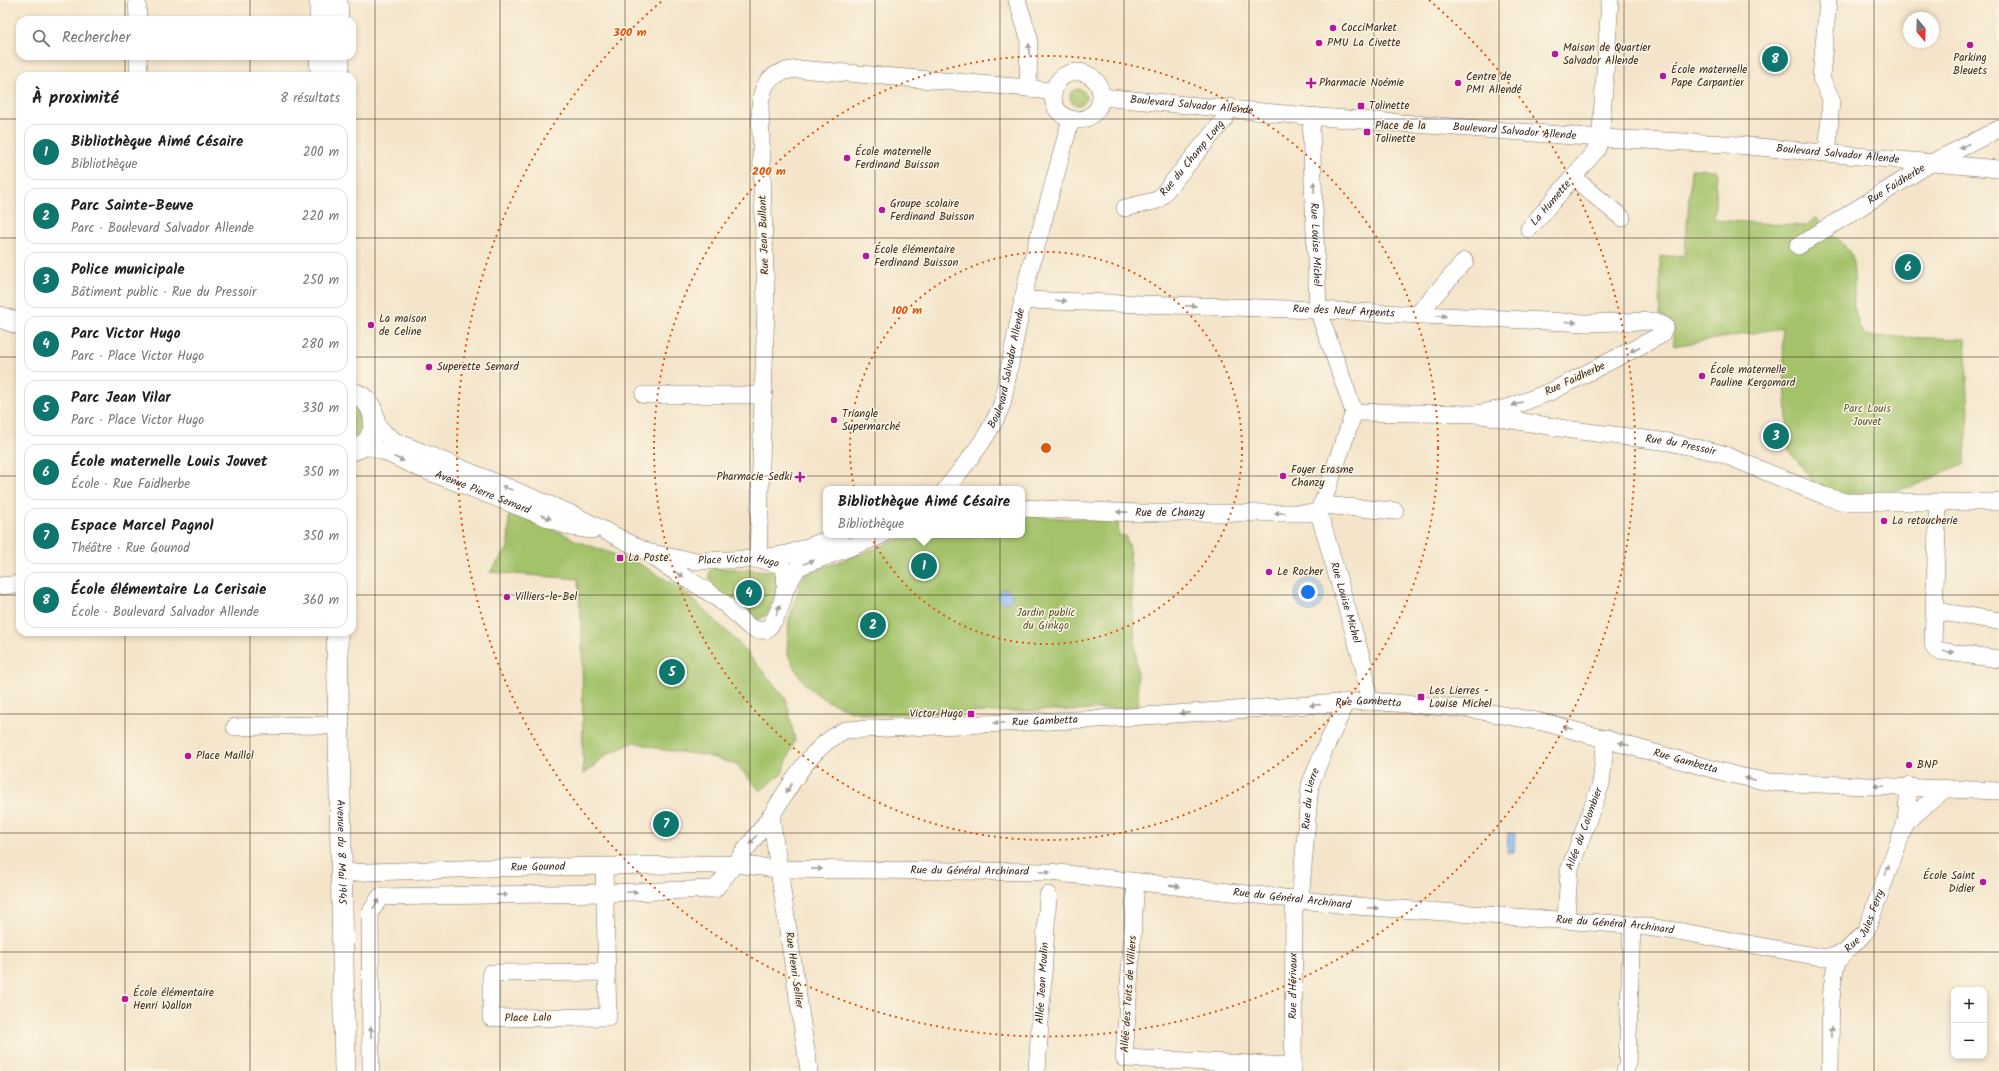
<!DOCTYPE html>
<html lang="fr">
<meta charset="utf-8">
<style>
body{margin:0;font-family:Kalam,sans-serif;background:#f6f6f6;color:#222}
.controls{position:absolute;right:12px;bottom:12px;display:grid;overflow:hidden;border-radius:8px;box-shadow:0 2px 6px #0003}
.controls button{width:36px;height:36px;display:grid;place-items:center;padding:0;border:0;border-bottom:1px solid #e0e0e0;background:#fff;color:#222;font:20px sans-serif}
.compass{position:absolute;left:1903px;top:12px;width:36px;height:36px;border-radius:50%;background:#fff;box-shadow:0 2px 6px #0003;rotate:161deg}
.you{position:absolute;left:1308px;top:592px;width:14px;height:14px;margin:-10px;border:3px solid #fff;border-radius:50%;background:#1a73e8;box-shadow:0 0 0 6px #1a73e833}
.badge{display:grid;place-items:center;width:26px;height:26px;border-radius:50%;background:#0f766e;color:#fff;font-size:13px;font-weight:700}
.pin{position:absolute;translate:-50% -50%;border:2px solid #fff;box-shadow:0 1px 4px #0006}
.popup{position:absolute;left:823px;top:486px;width:202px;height:52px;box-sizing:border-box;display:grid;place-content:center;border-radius:8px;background:#fff;filter:drop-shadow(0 1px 3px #0005);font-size:13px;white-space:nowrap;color:#767676}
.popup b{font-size:15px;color:#222}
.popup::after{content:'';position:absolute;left:50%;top:100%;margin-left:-8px;border:8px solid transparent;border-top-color:#fff}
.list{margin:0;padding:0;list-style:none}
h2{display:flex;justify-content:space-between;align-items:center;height:52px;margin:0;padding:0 16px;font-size:17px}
h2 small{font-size:13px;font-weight:400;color:#767676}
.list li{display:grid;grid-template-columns:26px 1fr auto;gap:12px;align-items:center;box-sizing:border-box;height:56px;margin:0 8px 8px;padding:0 8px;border:1px solid #e0e0e0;border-radius:12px}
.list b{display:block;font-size:15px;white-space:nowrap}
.list p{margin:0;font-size:13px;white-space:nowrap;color:#767676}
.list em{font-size:13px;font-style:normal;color:#767676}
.icon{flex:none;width:22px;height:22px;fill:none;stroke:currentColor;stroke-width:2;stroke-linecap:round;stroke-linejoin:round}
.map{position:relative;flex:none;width:1999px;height:1071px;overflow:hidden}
.search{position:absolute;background:#fff;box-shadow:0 2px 6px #0003;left:16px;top:16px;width:340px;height:44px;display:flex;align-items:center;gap:10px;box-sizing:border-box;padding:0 14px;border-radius:12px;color:#767676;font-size:15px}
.panel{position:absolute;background:#fff;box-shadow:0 2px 6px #0003;left:16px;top:72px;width:340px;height:564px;border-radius:12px}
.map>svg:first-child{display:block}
.green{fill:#a3c269;stroke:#6f7644}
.water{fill:#87b9f4;stroke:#617289}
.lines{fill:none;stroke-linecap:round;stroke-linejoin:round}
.minor-casing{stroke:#7c6b5a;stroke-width:18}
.major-casing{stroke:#7c6b5a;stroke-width:22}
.minor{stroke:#fff;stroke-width:17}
.major{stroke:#fff;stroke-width:21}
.oneway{fill:#a79f9a}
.grid{fill:none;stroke:#3b2a1e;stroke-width:1;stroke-opacity:0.55}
.ring{fill:none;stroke:#df570d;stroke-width:2;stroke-dasharray:2 4}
.poi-dot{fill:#b5179e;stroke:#fcf5e5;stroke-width:1.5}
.labels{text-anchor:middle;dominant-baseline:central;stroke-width:3;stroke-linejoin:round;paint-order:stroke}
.poi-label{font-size:11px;fill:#3b2a1e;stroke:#fcf5e5;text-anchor:start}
.street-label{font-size:11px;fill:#3b2a1e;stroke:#fcf5e5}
.park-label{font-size:11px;fill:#5a5834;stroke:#fcf5e5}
.centre{fill:#df570d;stroke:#fcf5e5;stroke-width:2}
.ring-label{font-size:12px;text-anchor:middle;font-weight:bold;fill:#df570d;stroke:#fcf5e5;stroke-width:3;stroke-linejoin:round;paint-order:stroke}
</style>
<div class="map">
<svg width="1999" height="1071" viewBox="0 0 1999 1071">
<rect width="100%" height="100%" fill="#fcf5e5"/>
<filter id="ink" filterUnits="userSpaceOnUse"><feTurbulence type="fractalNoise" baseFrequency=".025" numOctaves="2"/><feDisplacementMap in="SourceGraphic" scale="8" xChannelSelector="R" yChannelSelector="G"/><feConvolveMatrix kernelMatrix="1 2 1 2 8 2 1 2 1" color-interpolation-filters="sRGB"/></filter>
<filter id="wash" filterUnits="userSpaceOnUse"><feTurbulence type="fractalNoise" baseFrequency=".012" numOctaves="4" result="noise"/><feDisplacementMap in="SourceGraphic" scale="16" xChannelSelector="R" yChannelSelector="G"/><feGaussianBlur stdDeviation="0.9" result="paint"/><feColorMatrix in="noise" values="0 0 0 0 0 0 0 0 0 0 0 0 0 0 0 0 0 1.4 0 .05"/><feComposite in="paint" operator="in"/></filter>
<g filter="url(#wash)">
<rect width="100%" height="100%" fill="#f4e5ca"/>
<g class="green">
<circle cx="1078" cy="97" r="8"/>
<path d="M 1691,169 L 1717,170 L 1714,220 L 1806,226 L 1816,217 L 1829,234 L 1841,241 L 1852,256 L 1854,272 L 1854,306 L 1859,327 L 1866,336 L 1965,339 L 1969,413 L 1964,463 L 1914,486 L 1845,502 L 1825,496 L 1789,451 L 1782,328 L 1674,346 C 1670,327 1682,327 1660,315 L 1660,257 L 1685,255 Z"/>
<path d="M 352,406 C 367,414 366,430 352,438 Z"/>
<path d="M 509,514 L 554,529 L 577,541 L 638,563 L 684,591 L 740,644 L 786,699 L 795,740 L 782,774 L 760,791 L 737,765 L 705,755 L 663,750 L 635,742 L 609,753 L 583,775 L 582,637 L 578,579 L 490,572 L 508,548 Z"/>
<path d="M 1022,516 L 1118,521 L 1119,536 L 1126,536 L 1127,544 L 1129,544 L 1139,707 L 1073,711 L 1056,710 L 875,715 L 852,711 L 825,700 L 807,686 L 795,669 L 787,652 L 789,620 L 803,575 L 910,535 L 1022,535 Z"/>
<path d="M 715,568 L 775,571 L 779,575 C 776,590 773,625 750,619 L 715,588 L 709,576 L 710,571 Z"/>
</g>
<g class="water">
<circle cx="1005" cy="596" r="7"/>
<path d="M 1508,833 L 1515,834 L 1514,852 L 1507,852 Z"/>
</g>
</g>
<g filter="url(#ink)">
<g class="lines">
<g class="minor-casing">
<g id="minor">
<path d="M 137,0 L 138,20"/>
<path d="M 1017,0 L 1029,38 L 1028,88"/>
<path d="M 138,56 L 139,76"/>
<circle cx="1077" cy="96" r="24"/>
<path id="s1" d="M 1101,97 L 1307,116 L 1601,138 L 1726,144 L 1999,169"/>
<path id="s2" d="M 1314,116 L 1311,129 L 1318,310 L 1354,412 L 1319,513 L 1364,667 L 1369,701"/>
<path d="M 1828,146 L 1831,99 L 1821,78 L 1828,0"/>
<path d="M 1574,178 L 1622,218"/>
<path id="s3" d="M 1125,208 L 1158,200 L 1223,121 L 1230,107"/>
<path id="s4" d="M 1529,229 L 1597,149 L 1601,131 L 1610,0"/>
<path id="s5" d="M 1798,246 L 1929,164 L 1999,129"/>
<path id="s6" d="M 1022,300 L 1318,310 L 1586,323 L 1655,321 L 1665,326 L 1661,335 L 1552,391 L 1511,407 L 1476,414"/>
<path d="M 1417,315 L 1465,261"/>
<path d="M 644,395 L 764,395"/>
<path id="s7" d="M 1354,412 L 1476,414 L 1572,430 L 1669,442 L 1720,453 L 1825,496 L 1845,502 L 1999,502"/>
<path id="s8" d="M 375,422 L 384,433 L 395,441 L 572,514 L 647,552 L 680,559 L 697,561 L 758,559 L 781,565 C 793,578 779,622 765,630 C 751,632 744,622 735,613 C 709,588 675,575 647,552"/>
<path id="s9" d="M 363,445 L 383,451 L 417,467 L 571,527 L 592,530"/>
<path id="s10" d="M 946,489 C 967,462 990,436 1002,404 L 1027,280 L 1071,119"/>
<path d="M 1938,503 L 1933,644 L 1935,649 L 1940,651 L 1999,659"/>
<path d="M 1321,505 L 1395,511"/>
<path id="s11" d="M 1022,508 L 1139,513 L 1319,513"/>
<path d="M 762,558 L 788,554 L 841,535"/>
<path d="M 758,559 L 766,305 L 760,106 C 762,81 773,71 798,69 L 1028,88 L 1053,92"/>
<path d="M 0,586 L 20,584"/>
<path d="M 786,588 L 798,567 L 882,535"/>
<path d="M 1935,611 L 1999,621"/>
<path d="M 235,727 L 309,725 L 339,726"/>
<path d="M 1906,822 L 1909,786"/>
<path d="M 604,867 L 608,1017 L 491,1018 L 491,973 L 607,972"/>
<path id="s12" d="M 341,873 L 489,868 L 735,864 L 778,869 L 1049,872 L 1356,906 L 1632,925 L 1683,932 L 1820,957 L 1831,957 L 1845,953"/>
<path d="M 1136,882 L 1124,1058 L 1293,1066"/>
<path id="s13" d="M 1300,901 L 1310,785 L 1322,755 L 1346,703"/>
<path id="s14" d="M 1566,920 L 1569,871 L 1601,784 L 1606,738"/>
<path d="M 371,1071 L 370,913 L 380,897 L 605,893 L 715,889 L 735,864 L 771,816"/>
<path id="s15" d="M 809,1071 L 771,816 C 792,783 809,748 845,730 L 1099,719 L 1369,701 L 1470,709 L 1547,723 L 1734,775 L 1769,782 L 1999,791"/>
<path id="s16" d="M 1037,1071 L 1048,895"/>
<path id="s17" d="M 1293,1071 L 1294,912 L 1296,901"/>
<path d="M 1625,1071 L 1627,1065 L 1632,925"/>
<path id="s18" d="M 1830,1071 C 1831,1043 1828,987 1837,963 C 1839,956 1860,939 1866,931 L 1906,822 L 1946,788"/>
</g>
</g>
<g class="major-casing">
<g id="major">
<path d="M 320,0 L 320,20"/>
<path d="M 337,0 L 338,20"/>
<path d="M 320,56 L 321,76"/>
<path d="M 339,56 L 339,76"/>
<path d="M 0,317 L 20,324"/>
<path d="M 352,393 C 381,400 382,444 352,450"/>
<path id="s19" d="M 337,632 L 345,1071"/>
</g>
</g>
<use href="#minor" class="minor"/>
<use href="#major" class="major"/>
</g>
<defs><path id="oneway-solid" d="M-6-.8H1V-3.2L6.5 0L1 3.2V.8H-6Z"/></defs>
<g class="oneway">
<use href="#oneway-solid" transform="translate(1029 49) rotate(-90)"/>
<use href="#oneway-solid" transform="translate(1964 146) rotate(154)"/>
<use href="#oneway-solid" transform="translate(1314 187) rotate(-92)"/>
<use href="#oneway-solid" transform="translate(1061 301) rotate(2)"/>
<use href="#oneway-solid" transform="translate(1191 306) rotate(2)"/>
<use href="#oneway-solid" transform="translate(1441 316) rotate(3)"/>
<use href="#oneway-solid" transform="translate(1571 322) rotate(3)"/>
<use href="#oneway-solid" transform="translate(1635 349) rotate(152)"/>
<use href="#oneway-solid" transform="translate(1517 404) rotate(159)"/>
<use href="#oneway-solid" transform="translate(399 459) rotate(25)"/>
<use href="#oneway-solid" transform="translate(507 488) rotate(-158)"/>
<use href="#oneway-solid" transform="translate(1122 512) rotate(-179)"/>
<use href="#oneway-solid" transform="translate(1280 513) rotate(-180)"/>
<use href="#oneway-solid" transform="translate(546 517) rotate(21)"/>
<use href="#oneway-solid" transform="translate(809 562) rotate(-23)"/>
<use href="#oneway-solid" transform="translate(679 574) rotate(29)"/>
<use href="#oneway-solid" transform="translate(778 610) rotate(-71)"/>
<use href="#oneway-solid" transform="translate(1949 652) rotate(7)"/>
<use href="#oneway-solid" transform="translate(1315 705) rotate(176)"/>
<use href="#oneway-solid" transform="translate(1185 713) rotate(177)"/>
<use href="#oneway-solid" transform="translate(999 723) rotate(178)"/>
<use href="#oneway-solid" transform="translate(1568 728) rotate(-166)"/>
<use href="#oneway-solid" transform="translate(1624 744) rotate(-163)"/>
<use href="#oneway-solid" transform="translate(1750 779) rotate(-169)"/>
<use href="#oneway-solid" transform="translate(1879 786) rotate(-178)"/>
<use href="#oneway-solid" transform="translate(789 788) rotate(123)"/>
<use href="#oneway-solid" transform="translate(753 840) rotate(126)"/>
<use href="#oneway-solid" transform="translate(817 869) rotate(1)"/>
<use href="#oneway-solid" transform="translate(1887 870) rotate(-71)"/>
<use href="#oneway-solid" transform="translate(1045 872) rotate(2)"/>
<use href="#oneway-solid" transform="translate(1175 886) rotate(7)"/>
<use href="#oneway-solid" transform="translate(632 892) rotate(-2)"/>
<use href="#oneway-solid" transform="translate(502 895) rotate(-1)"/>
<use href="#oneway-solid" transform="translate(376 904) rotate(-59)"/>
<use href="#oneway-solid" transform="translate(1373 908) rotate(4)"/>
<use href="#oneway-solid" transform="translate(371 1032) rotate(-91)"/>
<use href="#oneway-solid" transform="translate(1831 1032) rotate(-89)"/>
</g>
</g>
<path class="grid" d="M 125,0 L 125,20M 250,0 L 250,20M 375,0 L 375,1071M 500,0 L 500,1071M 625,0 L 625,1071M 750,0 L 750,1071M 875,0 L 875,1071M 1000,0 L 1000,1071M 1124,0 L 1124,1071M 1249,0 L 1249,1071M 1374,0 L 1374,1071M 1499,0 L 1499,1071M 1624,0 L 1624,1071M 1749,0 L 1749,1071M 1874,0 L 1874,1071M 125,56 L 125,76M 250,56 L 250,76M 0,119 L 20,119M 352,119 L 1999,119M 0,238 L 20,238M 352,238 L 1999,238M 0,357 L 20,357M 352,357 L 1999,357M 0,476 L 20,476M 352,476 L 1999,476M 0,595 L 20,595M 352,595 L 1999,595M 125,632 L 125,1071M 250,632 L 250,1071M 0,714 L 1999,714M 0,833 L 1999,833M 0,952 L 1999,952"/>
<g class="ring">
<circle cx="1046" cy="448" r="196"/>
<circle cx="1046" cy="448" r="392"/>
<path d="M1429 0A589 589 0 1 1 663 0"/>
</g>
<g class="poi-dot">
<circle cx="1333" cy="28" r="4"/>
<circle cx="1319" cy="43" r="4"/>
<circle cx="1970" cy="45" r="4"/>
<circle cx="1555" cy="54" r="4"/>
<circle cx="1663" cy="76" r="4"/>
<path d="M1309 77h4v4h4v4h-4v4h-4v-4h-4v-4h4z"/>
<circle cx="1458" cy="83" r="4"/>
<rect x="1357" y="102" width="8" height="8" rx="2"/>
<rect x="1363" y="128" width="8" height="8" rx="2"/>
<circle cx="847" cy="158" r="4"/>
<circle cx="882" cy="210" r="4"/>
<circle cx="866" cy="256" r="4"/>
<circle cx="371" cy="325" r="4"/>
<circle cx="429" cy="367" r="4"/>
<circle cx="1702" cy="376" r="4"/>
<circle cx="834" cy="420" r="4"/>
<circle cx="1283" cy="476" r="4"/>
<path d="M798 471h4v4h4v4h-4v4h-4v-4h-4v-4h4z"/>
<circle cx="1884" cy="521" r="4"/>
<rect x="616" y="554" width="8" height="8" rx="2"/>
<circle cx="1269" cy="572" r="4"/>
<circle cx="507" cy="597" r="4"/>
<rect x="1417" y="693" width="8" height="8" rx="2"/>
<rect x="967" y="710" width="8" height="8" rx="2"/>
<circle cx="188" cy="756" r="4"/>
<circle cx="1909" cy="765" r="4"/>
<circle cx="1983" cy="882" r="4"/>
<circle cx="125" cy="999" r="4"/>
</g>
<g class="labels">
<g class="poi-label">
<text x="1341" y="28">CocciMarket</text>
<text x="1327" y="43">PMU La Civette</text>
<text x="1563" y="48">Maison de Quartier<tspan x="1563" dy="13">Salvador Allende</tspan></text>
<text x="1970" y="58" text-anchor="middle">Parking<tspan x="1970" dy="13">Bleuets</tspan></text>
<text x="1671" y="70">École maternelle<tspan x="1671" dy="13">Pape Carpantier</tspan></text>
<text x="1466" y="77">Centre de<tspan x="1466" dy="13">PMI Allendé</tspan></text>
<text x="1319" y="83">Pharmacie Noémie</text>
<text x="1369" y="106">Tolinette</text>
<text x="1375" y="126">Place de la<tspan x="1375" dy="13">Tolinette</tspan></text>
<text x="855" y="152">École maternelle<tspan x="855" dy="13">Ferdinand Buisson</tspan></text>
<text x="890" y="204">Groupe scolaire<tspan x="890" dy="13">Ferdinand Buisson</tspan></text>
<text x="874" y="250">École élémentaire<tspan x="874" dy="13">Ferdinand Buisson</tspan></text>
<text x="379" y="319">La maison<tspan x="379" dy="13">de Celine</tspan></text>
<text x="437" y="367">Superette Semard</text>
<text x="1710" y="370">École maternelle<tspan x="1710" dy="13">Pauline Kergomard</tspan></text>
<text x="842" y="414">Triangle<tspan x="842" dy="13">Supermarché</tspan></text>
<text x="1291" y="470">Foyer Erasme<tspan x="1291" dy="13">Chanzy</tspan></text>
<text x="792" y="477" text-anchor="end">Pharmacie Sedki</text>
<text x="1892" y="521">La retoucherie</text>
<text x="628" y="558">La Poste</text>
<text x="1277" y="572">Le Rocher</text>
<text x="515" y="597">Villiers-le-Bel</text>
<text x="1429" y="691">Les Lierres -<tspan x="1429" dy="13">Louise Michel</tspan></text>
<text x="963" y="714" text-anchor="end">Victor Hugo</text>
<text x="196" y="756">Place Maillol</text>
<text x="1917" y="765">BNP</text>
<text x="1975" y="876" text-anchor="end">École Saint<tspan x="1975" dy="13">Didier</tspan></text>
<text x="133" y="993">École élémentaire<tspan x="133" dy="13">Henri Wallon</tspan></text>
</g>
<g class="street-label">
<text stroke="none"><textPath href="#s1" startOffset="91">Boulevard Salvador Allende</textPath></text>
<text stroke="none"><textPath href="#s1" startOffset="415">Boulevard Salvador Allende</textPath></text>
<text stroke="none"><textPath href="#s1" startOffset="739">Boulevard Salvador Allende</textPath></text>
<text stroke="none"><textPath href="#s3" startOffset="88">Rue du Champ Long</textPath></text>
<text stroke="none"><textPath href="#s5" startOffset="116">Rue Faidherbe</textPath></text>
<text stroke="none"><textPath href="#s4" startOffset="34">La Humette</textPath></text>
<text transform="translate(764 235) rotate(-92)">Rue Jean Bullant</text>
<text stroke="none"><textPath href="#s2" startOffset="129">Rue Louise Michel</textPath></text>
<text stroke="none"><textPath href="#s6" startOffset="322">Rue des Neuf Arpents</textPath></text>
<text stroke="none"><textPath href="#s10" startOffset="138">Boulevard Salvador Allende</textPath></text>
<text transform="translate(1575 379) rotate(-25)">Rue Faidherbe</text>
<text stroke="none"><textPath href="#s7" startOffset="329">Rue du Pressoir</textPath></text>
<text stroke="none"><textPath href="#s9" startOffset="129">Avenue Pierre Semard</textPath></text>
<text stroke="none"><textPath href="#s11" startOffset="148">Rue de Chanzy</textPath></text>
<text stroke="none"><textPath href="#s8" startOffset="396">Place Victor Hugo</textPath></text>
<text stroke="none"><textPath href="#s2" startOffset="503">Rue Louise Michel</textPath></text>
<text stroke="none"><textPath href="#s15" startOffset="897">Rue Gambetta</textPath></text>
<text stroke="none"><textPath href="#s15" startOffset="573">Rue Gambetta</textPath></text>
<text stroke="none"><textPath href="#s15" startOffset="1221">Rue Gambetta</textPath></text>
<text stroke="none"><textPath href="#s13" startOffset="103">Rue du Lierre</textPath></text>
<text stroke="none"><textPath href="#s14" startOffset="94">Allée du Colombier</textPath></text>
<text stroke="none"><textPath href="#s19" startOffset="220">Avenue du 8 Mai 1945</textPath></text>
<text stroke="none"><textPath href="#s12" startOffset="197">Rue Gounod</textPath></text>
<text stroke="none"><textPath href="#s12" startOffset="629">Rue du Général Archinard</textPath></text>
<text stroke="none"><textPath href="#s12" startOffset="953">Rue du Général Archinard</textPath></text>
<text stroke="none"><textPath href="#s18" startOffset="160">Rue Jules Ferry</textPath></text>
<text stroke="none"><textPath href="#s12" startOffset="1277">Rue du Général Archinard</textPath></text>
<text transform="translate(794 970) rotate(82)">Rue Henri Sellier</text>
<text stroke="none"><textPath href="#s16" startOffset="88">Allée Jean Moulin</textPath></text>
<text stroke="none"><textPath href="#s17" startOffset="85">Rue d'Hérivaux</textPath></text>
<text transform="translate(1129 994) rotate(-86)">Allée des Toits de Villiers</text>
<text transform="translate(528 1018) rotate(-1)">Place Lalo</text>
</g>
<g class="park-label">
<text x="1867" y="409">Parc Louis<tspan x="1867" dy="13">Jouvet</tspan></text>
<text x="1046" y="613">Jardin public<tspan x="1046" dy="13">du Ginkgo</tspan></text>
</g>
</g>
<circle cx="1046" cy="448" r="6" class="centre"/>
<g class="ring-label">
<text x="630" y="36">300 m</text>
<text x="769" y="175">200 m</text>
<text x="907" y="314">100 m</text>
</g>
</svg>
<div class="controls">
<button>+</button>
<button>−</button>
</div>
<svg class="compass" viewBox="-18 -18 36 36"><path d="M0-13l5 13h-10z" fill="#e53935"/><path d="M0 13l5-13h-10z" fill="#767676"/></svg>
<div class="you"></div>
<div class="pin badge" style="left:924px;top:566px">1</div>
<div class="popup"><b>Bibliothèque Aimé Césaire</b>Bibliothèque</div>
<div class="pin badge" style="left:873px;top:625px">2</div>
<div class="pin badge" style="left:1776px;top:436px">3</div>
<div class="pin badge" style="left:749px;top:593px">4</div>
<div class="pin badge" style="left:672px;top:672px">5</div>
<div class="pin badge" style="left:1908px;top:267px">6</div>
<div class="pin badge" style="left:666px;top:824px">7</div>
<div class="pin badge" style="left:1775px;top:59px">8</div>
<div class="search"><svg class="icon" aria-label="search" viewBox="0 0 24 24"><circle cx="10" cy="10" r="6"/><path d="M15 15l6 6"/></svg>Rechercher</div>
<section class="panel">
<h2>À proximité<small>8 résultats</small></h2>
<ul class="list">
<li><span class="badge">1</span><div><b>Bibliothèque Aimé Césaire</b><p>Bibliothèque</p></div><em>200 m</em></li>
<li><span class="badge">2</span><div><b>Parc Sainte-Beuve</b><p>Parc · Boulevard Salvador Allende</p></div><em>220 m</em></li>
<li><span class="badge">3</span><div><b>Police municipale</b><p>Bâtiment public · Rue du Pressoir</p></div><em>250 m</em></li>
<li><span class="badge">4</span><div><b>Parc Victor Hugo</b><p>Parc · Place Victor Hugo</p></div><em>280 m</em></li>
<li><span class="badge">5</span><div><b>Parc Jean Vilar</b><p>Parc · Place Victor Hugo</p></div><em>330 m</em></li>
<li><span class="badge">6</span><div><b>École maternelle Louis Jouvet</b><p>École · Rue Faidherbe</p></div><em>350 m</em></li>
<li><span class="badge">7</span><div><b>Espace Marcel Pagnol</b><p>Théâtre · Rue Gounod</p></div><em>350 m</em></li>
<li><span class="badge">8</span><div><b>École élémentaire La Cerisaie</b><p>École · Boulevard Salvador Allende</p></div><em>360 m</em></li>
</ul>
</section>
</div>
